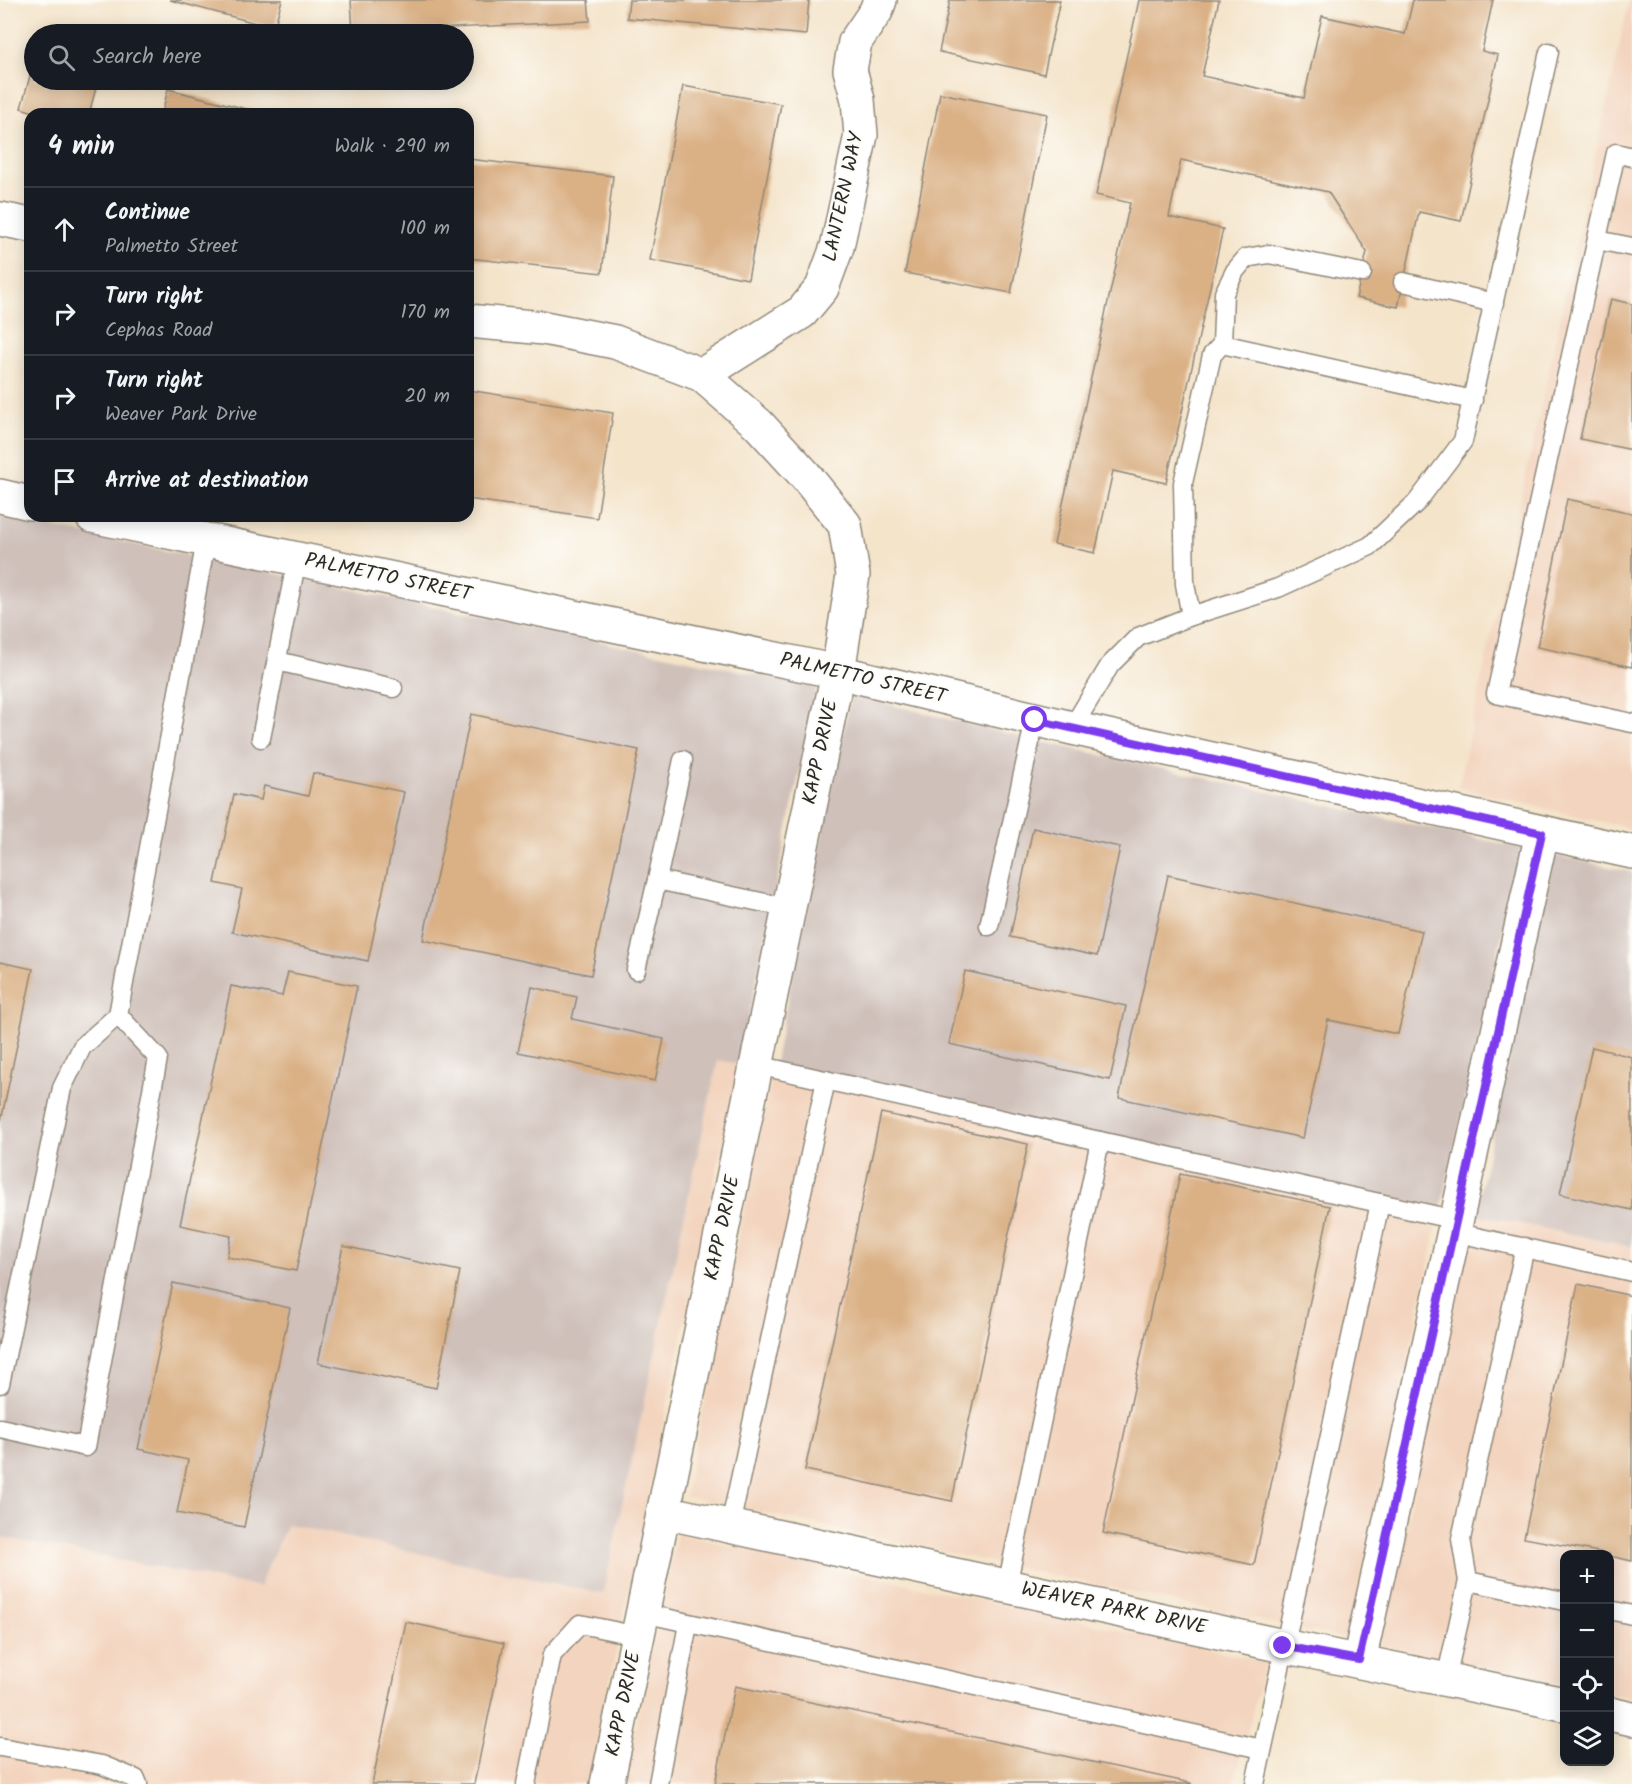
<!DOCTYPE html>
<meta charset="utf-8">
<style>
body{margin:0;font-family:Kalam,sans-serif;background:#20242c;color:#f1f3f6}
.controls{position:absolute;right:18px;bottom:18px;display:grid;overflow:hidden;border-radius:12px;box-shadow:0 3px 15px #0003}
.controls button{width:54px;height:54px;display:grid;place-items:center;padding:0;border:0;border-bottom:2px solid #363941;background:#171b24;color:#f1f3f6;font:30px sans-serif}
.stop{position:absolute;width:18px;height:18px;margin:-14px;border:4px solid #7c3aed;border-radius:50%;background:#fff}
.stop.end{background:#7c3aed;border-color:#fff;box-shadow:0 2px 6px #0008}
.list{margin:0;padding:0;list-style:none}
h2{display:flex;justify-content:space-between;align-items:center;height:78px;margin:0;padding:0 24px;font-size:26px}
h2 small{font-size:20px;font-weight:400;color:#9ea1a6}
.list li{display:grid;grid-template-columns:39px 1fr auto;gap:18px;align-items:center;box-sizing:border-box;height:84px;padding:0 24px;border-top:2px solid #363941}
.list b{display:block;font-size:22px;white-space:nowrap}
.list p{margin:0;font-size:20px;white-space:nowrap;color:#9ea1a6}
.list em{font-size:20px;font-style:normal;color:#9ea1a6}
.icon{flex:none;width:33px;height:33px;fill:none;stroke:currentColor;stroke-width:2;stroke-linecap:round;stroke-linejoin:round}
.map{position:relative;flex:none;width:1632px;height:1784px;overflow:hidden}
.search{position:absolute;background:#171b24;box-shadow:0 3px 15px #0003;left:24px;top:24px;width:450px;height:66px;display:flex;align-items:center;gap:15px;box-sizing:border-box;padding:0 21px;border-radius:33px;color:#9ea1a6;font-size:22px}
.panel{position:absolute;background:#171b24;box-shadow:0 3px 15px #0003;left:24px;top:108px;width:450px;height:414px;border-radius:18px}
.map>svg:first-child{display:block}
.built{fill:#f3d4be}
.industrial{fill:#cfc0ba}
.building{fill:#dab085}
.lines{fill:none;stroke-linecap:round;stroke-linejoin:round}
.service-casing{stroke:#90887a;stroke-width:21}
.minor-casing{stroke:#90887a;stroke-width:36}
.tertiary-casing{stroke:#90887a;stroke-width:36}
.service{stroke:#fff;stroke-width:18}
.minor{stroke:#fff;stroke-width:33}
.tertiary{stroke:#fff;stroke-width:33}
.route{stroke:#7c3aed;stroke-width:8}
.labels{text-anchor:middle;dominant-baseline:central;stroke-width:4.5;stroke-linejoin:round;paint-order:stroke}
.street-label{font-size:20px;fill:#2b2b2b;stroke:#fdfcf7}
</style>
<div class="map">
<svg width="1632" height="1784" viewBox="0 0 1632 1784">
<rect width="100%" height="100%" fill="#fdfcf7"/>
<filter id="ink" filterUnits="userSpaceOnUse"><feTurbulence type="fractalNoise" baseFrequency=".0167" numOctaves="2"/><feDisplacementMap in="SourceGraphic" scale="12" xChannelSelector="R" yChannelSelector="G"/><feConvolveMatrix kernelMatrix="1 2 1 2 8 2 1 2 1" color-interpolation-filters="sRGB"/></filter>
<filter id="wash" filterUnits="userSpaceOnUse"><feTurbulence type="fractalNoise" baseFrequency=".008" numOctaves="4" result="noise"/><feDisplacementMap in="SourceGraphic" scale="24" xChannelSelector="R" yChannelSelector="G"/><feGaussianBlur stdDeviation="1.35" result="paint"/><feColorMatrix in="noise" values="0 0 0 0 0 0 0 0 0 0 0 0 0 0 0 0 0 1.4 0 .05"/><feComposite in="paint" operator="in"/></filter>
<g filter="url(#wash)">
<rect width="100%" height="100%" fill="#f4e4ca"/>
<g class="built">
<path d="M 1629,0 L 1632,0 L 1632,829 L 1458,788 Z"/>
<path d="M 718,1060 L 739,1064 L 588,1784 L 0,1784 L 0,1537 L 259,1586 L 287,1524 L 603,1594 Z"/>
<path d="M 773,1071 L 1441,1208 L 1347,1639 L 685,1496 Z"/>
<path d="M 1475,1214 L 1632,1247 L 1632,1699 L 1610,1694 L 1610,1554 L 1564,1554 L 1564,1684 L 1380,1645 Z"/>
<path d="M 677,1534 L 1265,1662 L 1234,1784 L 623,1784 Z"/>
</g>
<g class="industrial">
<path d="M 0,516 L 817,687 L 739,1064 L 718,1060 L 603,1594 L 287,1524 L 259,1587 L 0,1537 Z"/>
<path d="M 851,695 L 1047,743 L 1521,848 L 1441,1208 L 773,1071 Z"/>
<path d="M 1554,855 L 1632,872 L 1632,1247 L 1475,1214 Z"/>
</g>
<g id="blocks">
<g class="building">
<path d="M 170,0 L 282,0 L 274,28 Z"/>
<path d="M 351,0 L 588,0 L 590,21 L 353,33 Z"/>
<path d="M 629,0 L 809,0 L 806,35 L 627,18 Z"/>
<path d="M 950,0 L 1060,0 L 1044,74 L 939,52 Z"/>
<path d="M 1139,0 L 1219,0 L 1202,76 L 1304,98 L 1322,16 L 1405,34 L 1413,0 L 1493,0 L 1482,51 L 1498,55 L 1461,221 L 1419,212 L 1398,307 L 1356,298 L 1367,252 L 1328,192 L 1181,160 L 1169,217 L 1223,229 L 1166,483 L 1113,471 L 1095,553 L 1054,544 L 1130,203 L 1096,195 Z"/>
<path d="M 62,27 L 87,34 L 60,34 Z"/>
<path d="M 34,62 L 34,80 L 98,80 L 89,114 L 40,114 L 21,108 Z"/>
<path d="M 683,86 L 781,104 L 748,279 L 650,260 Z"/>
<path d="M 168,89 L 262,113 L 262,114 L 162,114 Z"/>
<path d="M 940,93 L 1047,114 L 1011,293 L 905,273 Z"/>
<path d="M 468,159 L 613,176 L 602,273 L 468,258 Z"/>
<path d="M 1611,299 L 1632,304 L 1632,450 L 1580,439 Z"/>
<path d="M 468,390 L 613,413 L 597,518 L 468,499 Z"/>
<path d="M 1567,499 L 1632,513 L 1632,667 L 1537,647 Z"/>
<path d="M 471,714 L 639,750 L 591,975 L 423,940 Z"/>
<path d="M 313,773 L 404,792 L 368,961 L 232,932 L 242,889 L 215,883 L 234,794 L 261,800 L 264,786 L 308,796 Z"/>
<path d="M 1033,828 L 1120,847 L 1097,956 L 1010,937 Z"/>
<path d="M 1168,875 L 1422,931 L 1398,1034 L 1328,1020 L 1303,1138 L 1119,1098 Z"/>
<path d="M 0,962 L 33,969 L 1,1121 L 0,1121 Z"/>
<path d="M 965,971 L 1126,1006 L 1110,1080 L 949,1044 Z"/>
<path d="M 288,972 L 357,986 L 296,1271 L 227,1257 L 231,1236 L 180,1225 L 231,986 L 282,996 Z"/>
<path d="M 532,987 L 577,997 L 572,1019 L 664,1039 L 655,1081 L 518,1052 Z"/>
<path d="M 1592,1047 L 1632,1057 L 1632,1210 L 1560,1194 Z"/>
<path d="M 881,1113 L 1028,1144 L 952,1501 L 805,1470 Z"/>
<path d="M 1180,1174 L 1330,1206 L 1254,1565 L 1103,1533 Z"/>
<path d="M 343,1246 L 460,1271 L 436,1388 L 318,1363 Z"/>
<path d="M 173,1283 L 290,1308 L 244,1527 L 177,1513 L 188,1460 L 138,1449 Z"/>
<path d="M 1578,1284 L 1632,1296 L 1632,1561 L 1610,1556 L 1610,1554 L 1524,1538 Z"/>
<path d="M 406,1622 L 504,1643 L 474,1784 L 372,1784 Z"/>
<path d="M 735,1686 L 1191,1783 L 1191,1784 L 715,1784 Z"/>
</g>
</g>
</g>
<g filter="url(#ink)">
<use href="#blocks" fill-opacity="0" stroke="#90887a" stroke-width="1.5"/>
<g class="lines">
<g class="service-casing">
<g id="service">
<path d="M 1632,157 L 1616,153 L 1496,694 L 1632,723"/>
<path d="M 1597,240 L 1632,247"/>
<path d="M 1403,282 L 1494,303"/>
<path d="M 1222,344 L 1224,293 L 1235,271 L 1246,258 L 1269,254 L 1362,273"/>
<path d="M 1191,616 L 1185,584 L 1183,483 L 1212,355 L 1222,344 L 1473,400"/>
<path d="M 277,661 L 393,688"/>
<path d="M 1072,728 L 1110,665 L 1138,637 L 1191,616 L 1278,588 L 1370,546 L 1417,502 L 1463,441 L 1549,52"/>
<path d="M 261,738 L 297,559"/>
<path d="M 657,880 L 683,760"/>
<path d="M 989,926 L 1035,720"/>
<path d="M 636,970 L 657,880 L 789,908"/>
<path d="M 757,1065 L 1456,1220"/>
<path d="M 1454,1232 L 1632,1272"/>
<path d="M 0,1384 L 62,1088 L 82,1047 L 118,1015 L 206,541"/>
<path d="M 0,1428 L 86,1447 L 158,1058 L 118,1015"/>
<path d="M 730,1526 L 826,1080"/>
<path d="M 1468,1581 L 1461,1539 L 1525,1247"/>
<path d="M 1007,1586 L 1100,1141"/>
<path d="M 1610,1610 L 1632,1615"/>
<path d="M 643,1613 L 1262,1749"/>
<path d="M 1446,1679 L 1468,1581 L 1564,1601"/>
<path d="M 0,1747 L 102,1765 L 136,1779 L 138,1784"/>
<path d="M 526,1784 L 552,1655 L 580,1624 L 638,1636"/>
<path d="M 658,1784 L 688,1624"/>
<path d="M 1255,1784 L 1380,1203"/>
</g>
</g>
<g class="minor-casing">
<g id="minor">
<path d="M 0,219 L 30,225"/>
<path d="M 468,321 L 544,328 L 615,342 L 702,375 L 758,424 L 805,475 L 845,525 L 853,575 L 838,672 L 607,1784"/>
<path d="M 702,375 L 802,312 L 822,288 L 837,247 L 861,135 L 858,100 L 850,70 L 855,42 L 876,11 L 880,0"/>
<path d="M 664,1512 L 1283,1646 L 1564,1704"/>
<path d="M 1359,1661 L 1542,833"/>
<path d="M 1610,1714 L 1632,1719"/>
</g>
</g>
<g class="tertiary-casing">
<g id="tertiary">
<path d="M 0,496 L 30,503"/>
<path d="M 92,516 L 838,672 L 1072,728 L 1632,852"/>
</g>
</g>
<use href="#service" class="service"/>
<use href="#minor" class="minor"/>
<use href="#tertiary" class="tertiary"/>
</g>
</g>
<g class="lines" filter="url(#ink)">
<path class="route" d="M 1035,720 L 1542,833 L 1359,1660 L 1283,1646"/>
</g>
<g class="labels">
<g class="street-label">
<text transform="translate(844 197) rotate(-78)">LANTERN WAY</text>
<text transform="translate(388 578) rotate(12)">PALMETTO STREET</text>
<text transform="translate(863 679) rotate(13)">PALMETTO STREET</text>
<text transform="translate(821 752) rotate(-78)">KAPP DRIVE</text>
<text transform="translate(723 1228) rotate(-78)">KAPP DRIVE</text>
<text transform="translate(1114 1609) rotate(12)">WEAVER PARK DRIVE</text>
<text transform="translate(624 1704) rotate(-78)">KAPP DRIVE</text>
</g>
</g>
</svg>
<div class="controls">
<button>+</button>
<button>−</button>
<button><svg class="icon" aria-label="locate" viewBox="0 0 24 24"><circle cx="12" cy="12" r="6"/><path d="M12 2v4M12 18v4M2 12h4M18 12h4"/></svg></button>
<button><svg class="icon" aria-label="layers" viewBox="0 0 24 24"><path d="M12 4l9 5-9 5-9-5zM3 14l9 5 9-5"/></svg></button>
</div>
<div class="stop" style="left:1035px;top:720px"></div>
<div class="stop end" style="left:1283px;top:1646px"></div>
<div class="search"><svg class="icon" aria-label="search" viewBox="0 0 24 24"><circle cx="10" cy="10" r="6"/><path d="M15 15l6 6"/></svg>Search here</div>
<section class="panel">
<h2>4 min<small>Walk · 290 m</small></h2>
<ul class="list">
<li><svg class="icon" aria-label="ahead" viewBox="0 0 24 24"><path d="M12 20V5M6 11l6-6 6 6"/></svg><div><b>Continue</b><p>Palmetto Street</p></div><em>100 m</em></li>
<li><svg class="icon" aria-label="right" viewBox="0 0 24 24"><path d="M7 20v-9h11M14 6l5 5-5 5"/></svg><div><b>Turn right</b><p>Cephas Road</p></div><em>170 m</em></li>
<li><svg class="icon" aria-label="right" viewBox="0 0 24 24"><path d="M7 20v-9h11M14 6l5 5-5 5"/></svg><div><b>Turn right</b><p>Weaver Park Drive</p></div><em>20 m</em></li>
<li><svg class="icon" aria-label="arrive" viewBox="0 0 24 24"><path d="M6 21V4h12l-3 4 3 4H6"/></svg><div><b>Arrive at destination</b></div></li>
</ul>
</section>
</div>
